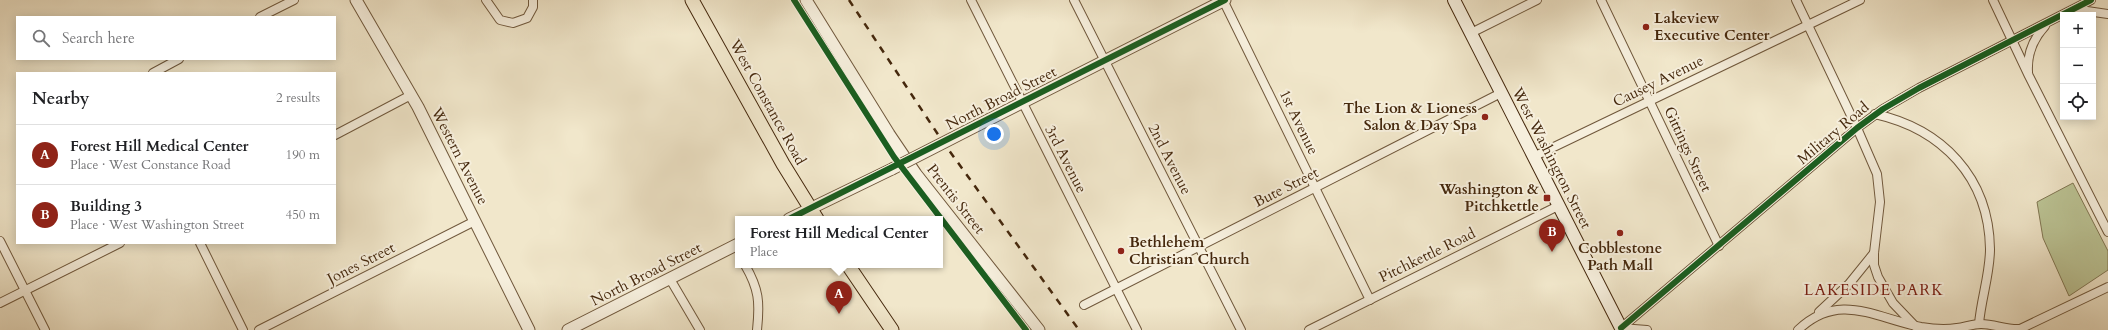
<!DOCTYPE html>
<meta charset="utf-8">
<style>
body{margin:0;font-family:Cardo,serif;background:#f6f6f6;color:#202124}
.controls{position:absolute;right:12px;top:12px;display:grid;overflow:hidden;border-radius:0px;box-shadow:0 2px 10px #0003}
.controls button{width:36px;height:36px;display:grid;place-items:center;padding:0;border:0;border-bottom:1px solid #e0e0e0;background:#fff;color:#202124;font:20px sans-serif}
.you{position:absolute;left:994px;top:134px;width:14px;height:14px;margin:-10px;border:3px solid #fff;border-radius:50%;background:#1a73e8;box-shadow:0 0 0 6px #1a73e833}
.badge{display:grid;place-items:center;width:26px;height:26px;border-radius:50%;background:#8f2418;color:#fff;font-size:13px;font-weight:700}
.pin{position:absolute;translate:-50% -33px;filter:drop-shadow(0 1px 2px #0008)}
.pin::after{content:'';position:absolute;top:21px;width:14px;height:12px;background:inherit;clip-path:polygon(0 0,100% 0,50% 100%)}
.popup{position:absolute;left:735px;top:216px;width:208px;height:52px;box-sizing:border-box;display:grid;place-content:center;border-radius:0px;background:#fff;filter:drop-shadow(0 1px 3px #0005);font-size:13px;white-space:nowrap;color:#757577}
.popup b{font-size:15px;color:#202124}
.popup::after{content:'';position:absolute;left:50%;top:100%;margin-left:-8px;border:8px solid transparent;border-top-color:#fff}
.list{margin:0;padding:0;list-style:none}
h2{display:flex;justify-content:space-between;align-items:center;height:52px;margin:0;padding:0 16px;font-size:17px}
h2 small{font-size:13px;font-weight:400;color:#757577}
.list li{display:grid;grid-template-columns:26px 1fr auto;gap:12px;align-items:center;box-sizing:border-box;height:60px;padding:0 16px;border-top:1px solid #e0e0e0}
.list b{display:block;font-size:15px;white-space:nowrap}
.list p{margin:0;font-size:13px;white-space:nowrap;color:#757577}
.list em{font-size:13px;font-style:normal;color:#757577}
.icon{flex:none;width:22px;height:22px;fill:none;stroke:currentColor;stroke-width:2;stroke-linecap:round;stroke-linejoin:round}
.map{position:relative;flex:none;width:2108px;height:330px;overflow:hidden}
.search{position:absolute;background:#fff;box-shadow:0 2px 10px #0003;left:16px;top:16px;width:320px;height:44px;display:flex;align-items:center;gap:10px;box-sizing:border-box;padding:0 14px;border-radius:0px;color:#757577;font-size:15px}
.panel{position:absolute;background:#fff;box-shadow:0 2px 10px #0003;left:16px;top:72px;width:320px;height:172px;border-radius:0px}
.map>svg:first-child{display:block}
.green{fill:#bcc596;stroke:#807652}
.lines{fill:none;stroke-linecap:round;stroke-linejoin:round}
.minor-casing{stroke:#70583c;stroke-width:10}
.tertiary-casing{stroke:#70583c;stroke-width:13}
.secondary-casing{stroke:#45280d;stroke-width:14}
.primary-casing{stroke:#45280d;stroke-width:15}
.minor{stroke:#f6efdd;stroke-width:8}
.tertiary{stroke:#f6efdd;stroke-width:11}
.secondary{stroke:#f6efdd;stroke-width:12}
.primary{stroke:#f1e7cb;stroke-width:13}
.rail{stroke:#45280d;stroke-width:2.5;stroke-dasharray:7 7;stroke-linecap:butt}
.tertiary-bridge-casing{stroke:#70583c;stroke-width:13;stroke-linecap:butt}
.tertiary-bridge{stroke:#f6efdd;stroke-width:11}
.cycleway-casing{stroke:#f6efdd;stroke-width:8}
.cycleway{stroke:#1b5e20;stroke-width:6}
.poi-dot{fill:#8f2418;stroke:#f6efdd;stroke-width:1.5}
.labels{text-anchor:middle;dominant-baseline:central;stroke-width:4;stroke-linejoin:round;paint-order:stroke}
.poi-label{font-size:15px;font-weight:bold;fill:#45280d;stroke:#f6efdd;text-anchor:start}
.street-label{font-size:15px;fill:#45280d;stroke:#f6efdd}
.neighbourhood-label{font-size:16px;letter-spacing:1px;fill:#7a1f14;stroke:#f6efdd}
</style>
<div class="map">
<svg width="2108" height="330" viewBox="0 0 2108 330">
<rect width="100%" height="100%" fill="#f1e7cb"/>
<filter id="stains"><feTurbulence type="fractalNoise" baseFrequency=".005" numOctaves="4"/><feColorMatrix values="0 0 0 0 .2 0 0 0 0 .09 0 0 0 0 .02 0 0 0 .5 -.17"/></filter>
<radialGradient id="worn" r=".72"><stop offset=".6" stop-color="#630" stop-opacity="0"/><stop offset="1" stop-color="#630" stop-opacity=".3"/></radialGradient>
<path class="green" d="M 2073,183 L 2108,251 L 2108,270 L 2069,296 L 2043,238 L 2037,202 Z"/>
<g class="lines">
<g class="minor-casing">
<g id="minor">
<path d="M 486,0 L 500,20 L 513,23 L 527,18 L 533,7 L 533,0"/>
<path d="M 971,0 L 1137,330"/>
<path d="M 1074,0 L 1241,330"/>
<path d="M 1223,0 L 1370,300"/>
<path d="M 1601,0 L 1719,246"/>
<path d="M 1796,0 L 1857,128 L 1877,174 L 1880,202 L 1874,253 L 1874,265 L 1878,277 L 1893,303 L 1915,326"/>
<path d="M 1993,0 L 2029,76 L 2108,232"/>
<path d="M 2071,12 L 2087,11 L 2108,14"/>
<path d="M 260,17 L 294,0"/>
<path d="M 1471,33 L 1537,0"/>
<path d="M 2028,72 C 2027,55 2033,39 2045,26"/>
<path d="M 153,73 L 179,59"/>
<path d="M 1875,114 C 1942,129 1989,177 1990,249 C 1990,274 1981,299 1979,324"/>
<path d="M 335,135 L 411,95"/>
<path d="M 1533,157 L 1860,0"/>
<path d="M 0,241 L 45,330"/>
<path d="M 200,243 L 243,330"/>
<path d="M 745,265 C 759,289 760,302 757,330"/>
<path d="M 670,279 L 700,330"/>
<path d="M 0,303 L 120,243"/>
<path d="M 1084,305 L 1501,93"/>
<path d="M 1819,312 L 1849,284 L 1874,253"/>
<path d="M 1621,328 L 1857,128 L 1883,109 L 1919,88 L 2091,0"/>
<path d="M 1621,328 L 1647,330"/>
<path d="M 259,330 L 475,221"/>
<path d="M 1309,330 L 1558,206"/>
<path d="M 1798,330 C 1839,291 1875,318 1921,327 C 1933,329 1945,330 1957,328 C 1965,327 1973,324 1981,324 C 1995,324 2006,330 2020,329 L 2108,287"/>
</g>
</g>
<g class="tertiary-casing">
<g id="tertiary">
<path d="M 356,0 L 418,107 L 529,330"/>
<path d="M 806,0 L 889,134 L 916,174 L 1039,330"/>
<path d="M 978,125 L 1225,0"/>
<path d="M 789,219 L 892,169"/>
<path d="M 568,330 L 738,244"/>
</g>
</g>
<g class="secondary-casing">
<path id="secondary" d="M 1454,0 L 1622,330"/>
</g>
<g class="primary-casing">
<g id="primary">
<path d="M 692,0 L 783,164 L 817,219"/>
<path d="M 848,265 L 892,330"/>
</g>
</g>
<use href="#minor" class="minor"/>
<use href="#tertiary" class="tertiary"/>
<use href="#secondary" class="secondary"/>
<use href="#primary" class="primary"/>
<path class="rail" d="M 849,0 L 943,142 L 1079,330"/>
<g class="tertiary-bridge-casing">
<path id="tertiary-bridge" d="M 892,169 L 978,125"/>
</g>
<use href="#tertiary-bridge" class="tertiary-bridge"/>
<g class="cycleway-casing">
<g id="cycleway">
<path d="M 794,0 L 894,157 L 1026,330"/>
<path d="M 789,219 L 1225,0"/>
<path d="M 1621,328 L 1857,128 L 1883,109 L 1919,88 L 2091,0"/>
</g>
</g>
<use href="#cycleway" class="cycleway"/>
</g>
<g class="poi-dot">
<circle cx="1646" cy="27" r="4"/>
<circle cx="1485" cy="117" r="4"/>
<rect x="1543" y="194" width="8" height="8" rx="2"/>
<circle cx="1620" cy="233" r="4"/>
<circle cx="1121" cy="251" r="4"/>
</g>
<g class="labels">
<g class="poi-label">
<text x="1654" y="18">Lakeview<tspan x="1654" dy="17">Executive Center</tspan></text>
<text x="1477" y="108" text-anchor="end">The Lion &amp; Lioness<tspan x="1477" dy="17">Salon &amp; Day Spa</tspan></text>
<text x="1539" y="189" text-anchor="end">Washington &amp;<tspan x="1539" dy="17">Pitchkettle</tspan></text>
<text x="1129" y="242">Bethlehem<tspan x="1129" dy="17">Christian Church</tspan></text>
<text x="1620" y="248" text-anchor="middle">Cobblestone<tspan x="1620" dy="17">Path Mall</tspan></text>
</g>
<g class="street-label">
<text transform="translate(1658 81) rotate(-26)">Causey Avenue</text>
<text transform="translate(1001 98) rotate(-27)">North Broad Street</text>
<text transform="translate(768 102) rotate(61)">West Constance Road</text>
<text transform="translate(1299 122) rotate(64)">1st Avenue</text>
<text transform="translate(1833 133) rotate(-40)">Military Road</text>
<text transform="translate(1688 149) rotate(65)">Gittings Street</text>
<text transform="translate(460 156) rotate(63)">Western Avenue</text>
<text transform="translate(1552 158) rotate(63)">West Washington Street</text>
<text transform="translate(1066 159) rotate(63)">3rd Avenue</text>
<text transform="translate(1170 159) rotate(63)">2nd Avenue</text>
<text transform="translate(1286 187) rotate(-27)">Bute Street</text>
<text transform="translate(956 199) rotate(52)">Prentis Street</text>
<text transform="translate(1427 255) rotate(-26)">Pitchkettle Road</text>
<text transform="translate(361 263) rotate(-27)">Jones Street</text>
<text transform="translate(646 274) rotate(-27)">North Broad Street</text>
</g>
<g class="neighbourhood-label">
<text x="1874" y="290">LAKESIDE PARK</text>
</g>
</g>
<rect width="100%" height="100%" filter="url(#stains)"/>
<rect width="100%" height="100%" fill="url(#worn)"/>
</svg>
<div class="controls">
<button>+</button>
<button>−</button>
<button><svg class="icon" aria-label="locate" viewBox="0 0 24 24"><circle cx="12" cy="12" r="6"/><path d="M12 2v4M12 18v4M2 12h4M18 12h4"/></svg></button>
</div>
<div class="you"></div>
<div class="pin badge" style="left:839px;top:314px">A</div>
<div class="popup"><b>Forest Hill Medical Center</b>Place</div>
<div class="pin badge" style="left:1552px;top:252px">B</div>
<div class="search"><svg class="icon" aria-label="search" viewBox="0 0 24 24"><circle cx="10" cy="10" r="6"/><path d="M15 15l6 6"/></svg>Search here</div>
<section class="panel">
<h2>Nearby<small>2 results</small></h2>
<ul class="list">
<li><span class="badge">A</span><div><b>Forest Hill Medical Center</b><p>Place · West Constance Road</p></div><em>190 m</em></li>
<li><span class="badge">B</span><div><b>Building 3</b><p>Place · West Washington Street</p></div><em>450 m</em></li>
</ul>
</section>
</div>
